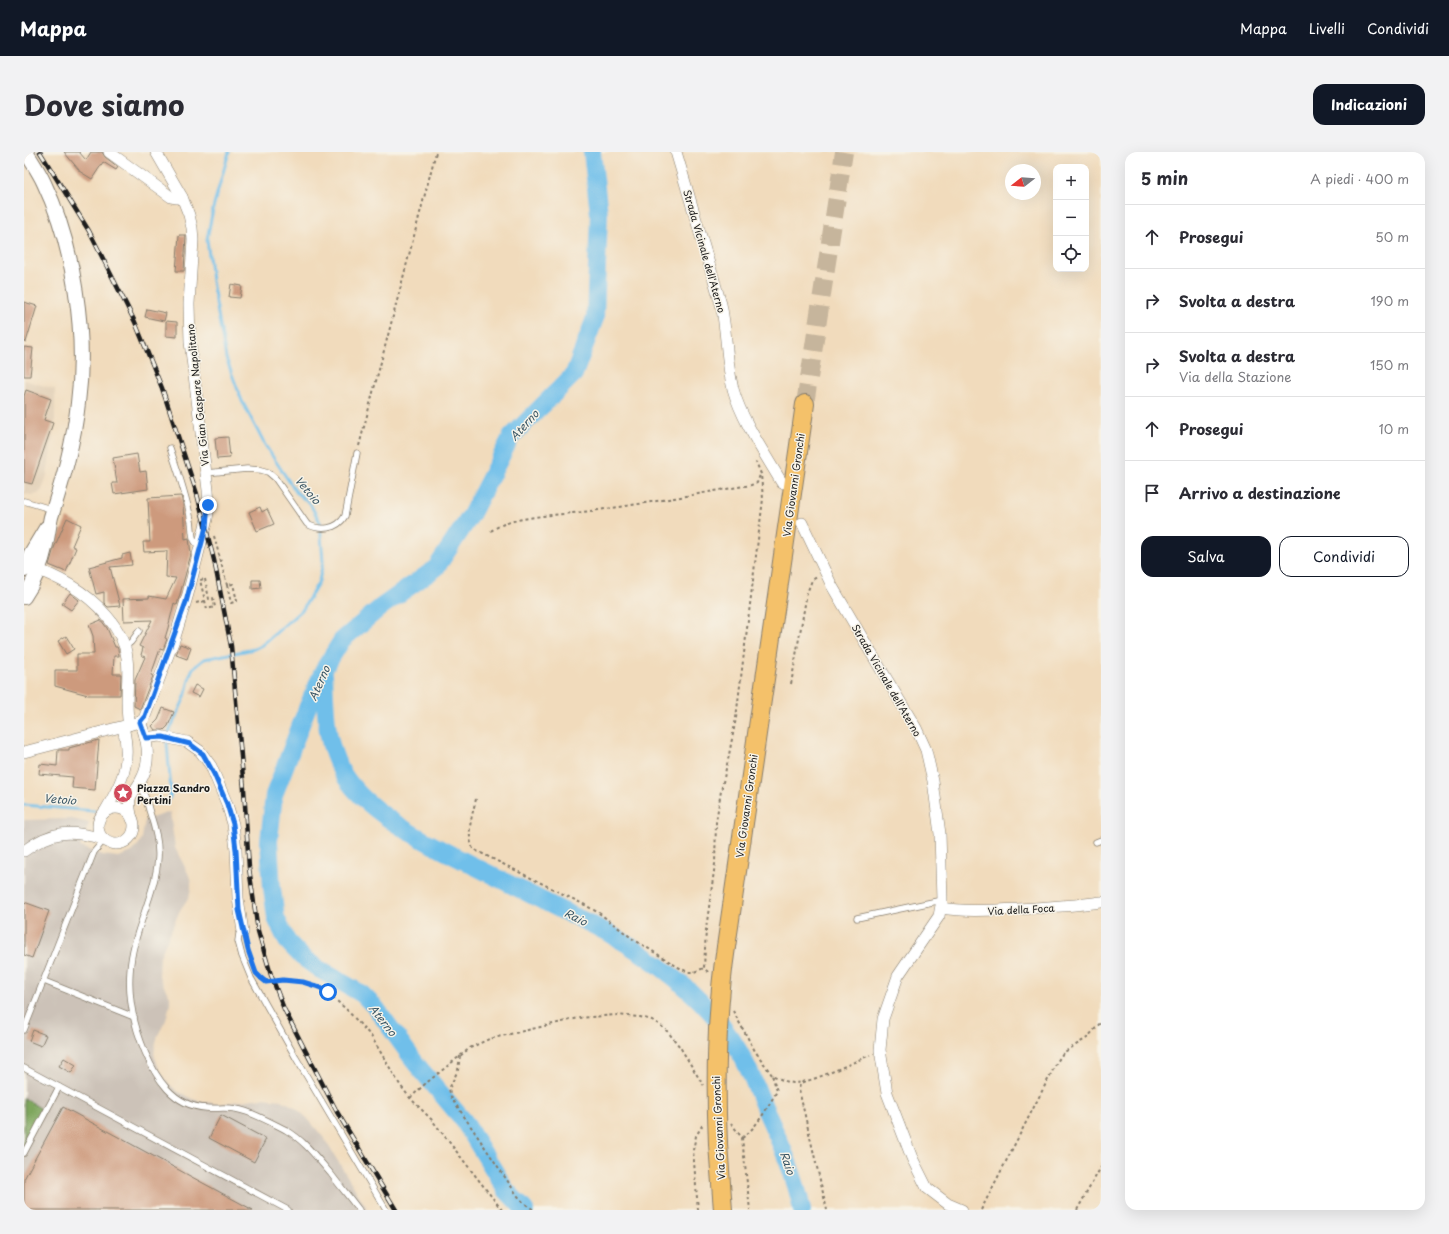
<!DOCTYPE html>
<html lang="it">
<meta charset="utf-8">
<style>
body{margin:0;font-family:"Playpen Sans",sans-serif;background:#f2f2f3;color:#2b2b33}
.controls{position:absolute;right:12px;top:12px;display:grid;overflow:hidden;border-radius:8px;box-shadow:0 4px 16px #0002}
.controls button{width:36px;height:36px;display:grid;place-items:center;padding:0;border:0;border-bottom:1px solid #e1e1e2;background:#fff;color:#2b2b33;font:20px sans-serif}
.compass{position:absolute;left:981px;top:12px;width:36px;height:36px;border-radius:50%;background:#fff;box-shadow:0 4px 16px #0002;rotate:253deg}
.stop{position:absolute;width:12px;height:12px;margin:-9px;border:3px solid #1a73e8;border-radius:50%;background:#fff}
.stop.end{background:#1a73e8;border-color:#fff;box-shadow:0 1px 4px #0008}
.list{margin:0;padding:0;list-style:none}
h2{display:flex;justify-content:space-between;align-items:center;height:52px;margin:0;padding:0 16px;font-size:17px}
h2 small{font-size:13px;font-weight:400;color:#7c7c81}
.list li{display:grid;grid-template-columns:26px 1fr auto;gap:12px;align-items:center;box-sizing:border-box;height:64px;padding:0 16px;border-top:1px solid #e1e1e2}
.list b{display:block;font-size:15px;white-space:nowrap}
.list p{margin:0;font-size:13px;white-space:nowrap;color:#7c7c81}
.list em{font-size:13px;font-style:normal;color:#7c7c81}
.actions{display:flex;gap:8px;padding:12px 16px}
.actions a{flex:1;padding:9px 0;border:1px solid #111827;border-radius:12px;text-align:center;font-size:14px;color:#111827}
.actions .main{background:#111827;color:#fff}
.icon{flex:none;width:22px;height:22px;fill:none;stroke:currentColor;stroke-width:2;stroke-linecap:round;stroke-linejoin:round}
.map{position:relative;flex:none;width:1077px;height:1058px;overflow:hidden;border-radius:12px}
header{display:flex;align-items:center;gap:24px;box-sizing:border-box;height:56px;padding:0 20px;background:#111827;color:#fff}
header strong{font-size:19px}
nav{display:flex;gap:22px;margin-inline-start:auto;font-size:14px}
.intro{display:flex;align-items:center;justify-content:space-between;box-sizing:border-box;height:96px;padding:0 24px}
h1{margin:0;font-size:28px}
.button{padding:10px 18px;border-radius:12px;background:#111827;color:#fff;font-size:14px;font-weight:700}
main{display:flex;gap:24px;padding:0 24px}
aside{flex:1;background:#fff;border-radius:12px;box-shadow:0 4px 16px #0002}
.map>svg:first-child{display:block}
.built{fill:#e0ccb1}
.industrial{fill:#ccc2b8}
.forest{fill:#7ea65d;stroke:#4d613c}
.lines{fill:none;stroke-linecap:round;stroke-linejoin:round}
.stream{stroke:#6fbfea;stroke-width:3}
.river{stroke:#6fbfea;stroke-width:18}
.building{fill:#cd9a7d}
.trunk-tunnel{stroke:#c6b59c;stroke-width:18;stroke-dasharray:18 9;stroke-linecap:butt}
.service-casing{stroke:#867c6c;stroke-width:7}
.minor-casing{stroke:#867c6c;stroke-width:12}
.tertiary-casing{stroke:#867c6c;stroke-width:16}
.trunk-casing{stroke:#867c6c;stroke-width:20}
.path{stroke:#867c6c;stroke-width:2;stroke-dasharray:3 3;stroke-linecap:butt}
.service{stroke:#fff;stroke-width:5.5}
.minor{stroke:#fff;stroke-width:11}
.tertiary{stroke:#fff;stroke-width:14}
.trunk{stroke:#f4c16a;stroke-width:18}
.rail-casing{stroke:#1c1c1c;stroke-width:4.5}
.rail{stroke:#f7f3e8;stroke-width:3;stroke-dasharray:9;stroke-linecap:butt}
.trunk-bridge-casing{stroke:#867c6c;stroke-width:20;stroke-linecap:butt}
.trunk-bridge{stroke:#f4c16a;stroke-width:18}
.route{stroke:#1a73e8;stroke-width:5}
.labels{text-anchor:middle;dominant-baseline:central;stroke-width:3;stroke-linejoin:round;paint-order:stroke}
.street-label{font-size:10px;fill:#1c1c1c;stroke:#f7f3e8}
.poi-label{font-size:10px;font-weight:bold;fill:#1c1c1c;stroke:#f7f3e8;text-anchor:start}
.water-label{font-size:11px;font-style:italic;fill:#395564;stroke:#f7f3e8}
</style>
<header>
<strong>Mappa</strong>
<nav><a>Mappa</a><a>Livelli</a><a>Condividi</a></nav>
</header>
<div class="intro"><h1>Dove siamo</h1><a class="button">Indicazioni</a></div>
<main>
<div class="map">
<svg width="1077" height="1058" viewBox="0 0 1077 1058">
<rect width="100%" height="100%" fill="#f7f3e8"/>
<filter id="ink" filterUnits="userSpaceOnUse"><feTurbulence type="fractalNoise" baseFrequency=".025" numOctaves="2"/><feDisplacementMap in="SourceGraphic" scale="8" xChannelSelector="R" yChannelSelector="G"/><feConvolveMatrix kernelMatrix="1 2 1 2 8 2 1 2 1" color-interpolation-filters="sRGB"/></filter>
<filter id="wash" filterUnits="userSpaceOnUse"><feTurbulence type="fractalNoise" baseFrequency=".012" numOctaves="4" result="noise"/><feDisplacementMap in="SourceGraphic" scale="16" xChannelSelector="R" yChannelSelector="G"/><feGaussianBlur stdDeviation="0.9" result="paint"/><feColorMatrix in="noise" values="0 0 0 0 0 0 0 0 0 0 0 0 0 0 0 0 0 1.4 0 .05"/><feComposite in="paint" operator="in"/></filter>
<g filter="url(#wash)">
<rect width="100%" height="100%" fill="#f1dbbc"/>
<path class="built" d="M 0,228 L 31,237 L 31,271 L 23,323 L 18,338 L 14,342 L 8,343 L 0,342 Z"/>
<path class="industrial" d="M 146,660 L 151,696 L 164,721 L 167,729 L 167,736 L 165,745 L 156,758 L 136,804 L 135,824 L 138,831 L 146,844 L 146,852 L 142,868 L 134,883 L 131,894 L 130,902 L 135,917 L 145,932 L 153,939 L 171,948 L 194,952 L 238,946 L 257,948 L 271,955 L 284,967 L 299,985 L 344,1058 L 0,1058 L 0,668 L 48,667 L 65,671 L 56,695 L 79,703 L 94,705 L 106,701 L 115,692 L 118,686 L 121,668 Z"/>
<path class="forest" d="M 0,946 L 19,958 L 0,994 Z"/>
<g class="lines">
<g class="stream">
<path d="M 143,650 L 146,645 L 147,639 L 143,591 L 145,580 L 161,545 L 166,523 L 169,516 L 180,507 L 230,497 L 238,493 L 279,457 L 295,429 L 299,410 L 296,370 L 286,352 L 272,340 L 241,293 L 218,249 L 202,206 L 188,129 L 183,87 L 190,52 L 205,0"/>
<path d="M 0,653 L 70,659"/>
</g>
<g class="river">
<path d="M 300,522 C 302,559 300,597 324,629 C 352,667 408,693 450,714 C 480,729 509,744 539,759 C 554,766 570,773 584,781 C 629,806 677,842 706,885 C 722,907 731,933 741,957 C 756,990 771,1022 778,1058"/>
<path d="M 501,1058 L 482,1038 L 440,969 L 393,913 L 352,856 L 338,842 L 295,817 L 278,805 L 263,789 L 252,766 L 248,736 L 245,689 L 250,643 L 284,554 L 300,517 L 318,488 L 357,455 L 412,416 L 447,363 L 487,285 L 550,222 L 571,166 L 575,62 L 568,0"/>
</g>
</g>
<g id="blocks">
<g class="building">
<path d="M 40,0 L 55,0 L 62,8 L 67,0 L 78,0 L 81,5 L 94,15 L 92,18 L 79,10 L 68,27 L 55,19 L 55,18 Z"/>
<path d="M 155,83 L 162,83 L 160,119 L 152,119 Z"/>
<path d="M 207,132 L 218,134 L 216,146 L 205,145 Z"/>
<path d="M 0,150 L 13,154 L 2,190 L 0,189 Z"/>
<path d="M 123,157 L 142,161 L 140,169 L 121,165 Z"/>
<path d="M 142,169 L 153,170 L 153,185 L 142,184 Z"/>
<path d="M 0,195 L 9,196 L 6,224 L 0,224 Z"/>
<path d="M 2,238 L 27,247 L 20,268 L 29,271 L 8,332 L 0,330 L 0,244 Z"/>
<path d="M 204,285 L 206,306 L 193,307 L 191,286 Z"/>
<path d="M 113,302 L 116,320 L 122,319 L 124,337 L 90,342 L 88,331 L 93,331 L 89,306 Z"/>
<path d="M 157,344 L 159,352 L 161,387 L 165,386 L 167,402 L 153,453 L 150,451 L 144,476 L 141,486 L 143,487 L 139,498 L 136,497 L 127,523 L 129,524 L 116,557 L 110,554 L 111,528 L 121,505 L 117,503 L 119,496 L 115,494 L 128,468 L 100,469 L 99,447 L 125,446 L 125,444 L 142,447 L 152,426 L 142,425 L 143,399 L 120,400 L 119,390 L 126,390 L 124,346 Z"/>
<path d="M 236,355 L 238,360 L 243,357 L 250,372 L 233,379 L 225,360 Z"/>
<path d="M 43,366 L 57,373 L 48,394 L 52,396 L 42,420 L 25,413 L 30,396 Z"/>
<path d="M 106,401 L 108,413 L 86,415 L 96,454 L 84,455 L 80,451 L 80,440 L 72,442 L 65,415 L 98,406 L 98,403 Z"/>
<path d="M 228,428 L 236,428 L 237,436 L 228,437 Z"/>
<path d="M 46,441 L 55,448 L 47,458 L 38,452 Z"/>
<path d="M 77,468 L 83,476 L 91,495 L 93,495 L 94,497 L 95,504 L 90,504 L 89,522 L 97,522 L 96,543 L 64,543 L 31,534 L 31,518 L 53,518 L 53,502 L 70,502 L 69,484 L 65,473 Z"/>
<path d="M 42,484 L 50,497 L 42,502 L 34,489 Z"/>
<path d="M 156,492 L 167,496 L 163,507 L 152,503 Z"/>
<path d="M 171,533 L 179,537 L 175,545 L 167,541 Z"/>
<path d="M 139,556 L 150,560 L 144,574 L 140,578 L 131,578 L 128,574 L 134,568 Z"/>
<path d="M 75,588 L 71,638 L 48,636 L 49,625 L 15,622 L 16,612 L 33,614 L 34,598 L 45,598 L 45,596 Z"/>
<path d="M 0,750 L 25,759 L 8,806 L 0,803 Z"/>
<path d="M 9,878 L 22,883 L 17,894 L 5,889 Z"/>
<path d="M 40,906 L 52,913 L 47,921 L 35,914 Z"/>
<path d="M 39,955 L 166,1024 L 229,1058 L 0,1058 L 0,1027 Z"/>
<path d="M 197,963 L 242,987 L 230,1010 L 185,986 Z"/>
</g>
</g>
</g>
<g filter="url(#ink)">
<use href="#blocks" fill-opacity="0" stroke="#867c6c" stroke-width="1"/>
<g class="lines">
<path class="trunk-tunnel" d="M 781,252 L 820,0"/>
<g class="service-casing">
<g id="service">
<path d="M 146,296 C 154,320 163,344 167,369 C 169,378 166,389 176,394"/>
<path d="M 182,321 L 223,317 L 237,318 L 244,320 L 251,326 L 283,372 C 296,379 313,378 321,364 L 333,301"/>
<path d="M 0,349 L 30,358"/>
<path d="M 101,495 L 107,490 L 115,479"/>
<path d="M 114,634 C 122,641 123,652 126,661 C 131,676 135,690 134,706 C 131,745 108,780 106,820 C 104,848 110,874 121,900 C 132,926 149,954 182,956 C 192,957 201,955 212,957 C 229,960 246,970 262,978 C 281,989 293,1006 307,1022 C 316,1034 326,1046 335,1058"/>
<path d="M 1072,690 L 1077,688"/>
<path d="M 833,766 L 918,748"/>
<path d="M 219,780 L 215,782 L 214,789 L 218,804 L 227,826 L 272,906 L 362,1058"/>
<path d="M 20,829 L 110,865"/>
<path d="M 0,878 L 70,700 L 80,688"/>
<path d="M 0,916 L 264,1058"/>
<path d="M 0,1001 L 35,935"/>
</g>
</g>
<g class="minor-casing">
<g id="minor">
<path d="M 85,0 L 147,45 L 153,46 L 158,45"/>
<path d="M 652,0 L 697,152 C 703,180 702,209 709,237 C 718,269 741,302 758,331"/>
<path d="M 778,371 L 808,434 L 849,504 L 892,576 L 902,598 L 909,629 L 916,682 L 918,748 L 915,764 L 874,824 L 859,867 L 856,898 L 863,941 L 888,1006 L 903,1036 L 924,1052 L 938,1058"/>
<path d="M 7,415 C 21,420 34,426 46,433 C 71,448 100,476 103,506 C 106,528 100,551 105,573"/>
<path d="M 121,586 L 135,584 L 163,590 L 176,599 L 187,614 L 203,652 L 209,672 L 212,698 L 214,746 L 219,780"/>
<path d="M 0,600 L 108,572 L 116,570 L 120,567 L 151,485 L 164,442 L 183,367 L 185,353 L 184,338 L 166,190 L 165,152 L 169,88 L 168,76 L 165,63 L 158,45 L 132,0"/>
<circle cx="92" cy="674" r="18"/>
<path d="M 80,661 C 98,631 108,611 99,575"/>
<path d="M 108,667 C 101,638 110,646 119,624 C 127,607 123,586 116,570"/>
<path d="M 0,699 C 28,678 46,678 79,687"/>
<path d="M 917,756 C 943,760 968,758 994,757 C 1022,755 1049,754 1077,750"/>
</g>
</g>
<g class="tertiary-casing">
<g id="tertiary">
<path d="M 0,418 L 7,401 L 22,376"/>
<path d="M 0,445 C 11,429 18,411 22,392 C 24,383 25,374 27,365 C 39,327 50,290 54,251 C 63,182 50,94 20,31 C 15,20 8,10 2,0"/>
</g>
</g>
<g class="trunk-casing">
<g id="trunk">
<path d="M 702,795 L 781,252"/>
<path d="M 694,992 L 699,1058"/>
</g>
</g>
<g class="path">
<path d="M 335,294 L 412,0"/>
<path d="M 467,379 C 486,364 534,363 559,360 C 615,353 671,342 727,333 L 733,331 L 736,323"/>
<path d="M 190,384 L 203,433 L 209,432 L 213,449 L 207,451 L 203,433"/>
<path d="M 181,427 L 185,447 L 189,446 L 191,455 L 183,457 L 176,428 Z"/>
<path d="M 172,451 L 181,449"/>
<path d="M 767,532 L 783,441 L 788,428 L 793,425"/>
<path d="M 452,647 C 448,664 442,681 449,697 L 561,753 L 575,761 L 609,787 L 654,815 L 664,820 L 670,820 L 680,816"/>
<path d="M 684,820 L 680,816 L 682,777 L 691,712 L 692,670 L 697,639 L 704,608 L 712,566 L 739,347 L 737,322 L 732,310"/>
<path d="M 236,826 L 244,830 L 256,828 L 273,829 L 291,834 L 303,840 L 323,858 L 347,884 L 376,933 L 386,946 L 408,968 L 478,1058"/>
<path d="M 709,859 L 731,899 L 748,923"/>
<path d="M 436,904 L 434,918 L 425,937 L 427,945 L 493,1043 L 500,1051 L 510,1058"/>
<path d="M 780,929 L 776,932 L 775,938 L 803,1058"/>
<path d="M 386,946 L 401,932 L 446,896 L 465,887 L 555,866 L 593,863 L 616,865 L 628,868 L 636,873 L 644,880 L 656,895 L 679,933"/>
<path d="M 707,971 L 718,986 L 726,1058"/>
<path d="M 718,986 C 734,974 743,956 753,939 L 748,923 C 754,926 762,930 769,931 C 786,932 829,910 846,903"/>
<path d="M 674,1058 L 669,998 L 672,984 L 679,972"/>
<path d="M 957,1058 L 1033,910 L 1039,901 L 1063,886 L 1077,870"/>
<path d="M 1053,1058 L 1077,1015"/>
</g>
<use href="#service" class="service"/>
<use href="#minor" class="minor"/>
<use href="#tertiary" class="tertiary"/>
<use href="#trunk" class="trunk"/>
<g class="rail-casing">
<path id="rail" d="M 16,0 L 65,79 L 111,170 L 138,236 L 173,342 L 190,408 L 207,494 L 220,637 L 225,716 L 234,779 L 247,823 L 260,857 L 313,960 L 372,1058"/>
</g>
<use href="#rail" class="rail"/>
<g class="trunk-bridge-casing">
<path id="trunk-bridge" d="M 694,992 C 691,924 692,862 702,795"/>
</g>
<use href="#trunk-bridge" class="trunk-bridge"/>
</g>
</g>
<g class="lines" filter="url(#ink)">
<path class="route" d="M 184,353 L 182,375 L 162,450 L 121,564 L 116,570 L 122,586 L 139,585 L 166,592 L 179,602 L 190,622 L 203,652 L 209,672 L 212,698 L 215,758 L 224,798 L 232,821 L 237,826 L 242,830 L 259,828 L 279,830 L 295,835 L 304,840"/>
</g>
<defs>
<g id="sight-disc" transform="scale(1)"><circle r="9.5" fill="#d1495b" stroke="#f7f3e8"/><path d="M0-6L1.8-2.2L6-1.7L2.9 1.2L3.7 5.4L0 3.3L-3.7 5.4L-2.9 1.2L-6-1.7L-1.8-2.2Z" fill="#fff"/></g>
</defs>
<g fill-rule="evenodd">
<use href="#sight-disc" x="99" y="641"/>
</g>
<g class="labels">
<g class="street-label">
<text transform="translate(681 99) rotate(74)">Strada Vicinale dell'Aterno</text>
<text transform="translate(173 243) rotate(-96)">Via Gian Gaspare Napolitano</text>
<text transform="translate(769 333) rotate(-82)">Via Giovanni Gronchi</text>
<text transform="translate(863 528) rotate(60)">Strada Vicinale dell'Aterno</text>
<text transform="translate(722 654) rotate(-82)">Via Giovanni Gronchi</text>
<text transform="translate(997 757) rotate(-3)">Via della Foca</text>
<text transform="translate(694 976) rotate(-93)">Via Giovanni Gronchi</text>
</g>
<g class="poi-label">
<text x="113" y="635">Piazza Sandro<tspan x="113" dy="12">Pertini</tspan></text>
</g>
<g class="water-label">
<text transform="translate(500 273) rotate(-48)">Aterno</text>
<text transform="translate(284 338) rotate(50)">Vetoio</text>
<text transform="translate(295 531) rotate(-66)">Aterno</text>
<text transform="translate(36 647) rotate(5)">Vetoio</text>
<text transform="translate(552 765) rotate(27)">Raio</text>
<text transform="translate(359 868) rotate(52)">Aterno</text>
<text transform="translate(764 1011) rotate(71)">Raio</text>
</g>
</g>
</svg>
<div class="controls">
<button>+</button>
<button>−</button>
<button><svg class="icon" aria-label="locate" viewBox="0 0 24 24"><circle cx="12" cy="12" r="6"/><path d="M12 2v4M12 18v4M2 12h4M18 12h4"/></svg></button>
</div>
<svg class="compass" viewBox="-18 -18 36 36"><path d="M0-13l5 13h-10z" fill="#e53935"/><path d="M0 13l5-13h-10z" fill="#7c7c81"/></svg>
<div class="stop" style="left:304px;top:840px"></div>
<div class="stop end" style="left:184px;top:353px"></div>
</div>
<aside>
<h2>5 min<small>A piedi · 400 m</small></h2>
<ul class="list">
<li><svg class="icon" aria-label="ahead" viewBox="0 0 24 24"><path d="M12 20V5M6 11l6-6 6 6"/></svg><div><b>Prosegui</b></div><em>50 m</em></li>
<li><svg class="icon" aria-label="right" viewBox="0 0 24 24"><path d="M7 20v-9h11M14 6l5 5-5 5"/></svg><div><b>Svolta a destra</b></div><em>190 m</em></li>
<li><svg class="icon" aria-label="right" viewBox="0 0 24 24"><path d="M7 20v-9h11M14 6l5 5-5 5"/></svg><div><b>Svolta a destra</b><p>Via della Stazione</p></div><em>150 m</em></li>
<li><svg class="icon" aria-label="ahead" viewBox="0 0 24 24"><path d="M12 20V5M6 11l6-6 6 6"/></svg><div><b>Prosegui</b></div><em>10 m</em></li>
<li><svg class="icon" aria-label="arrive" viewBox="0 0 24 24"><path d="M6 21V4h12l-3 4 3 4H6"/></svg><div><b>Arrivo a destinazione</b></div></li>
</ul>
<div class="actions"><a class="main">Salva</a><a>Condividi</a></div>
</aside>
</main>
